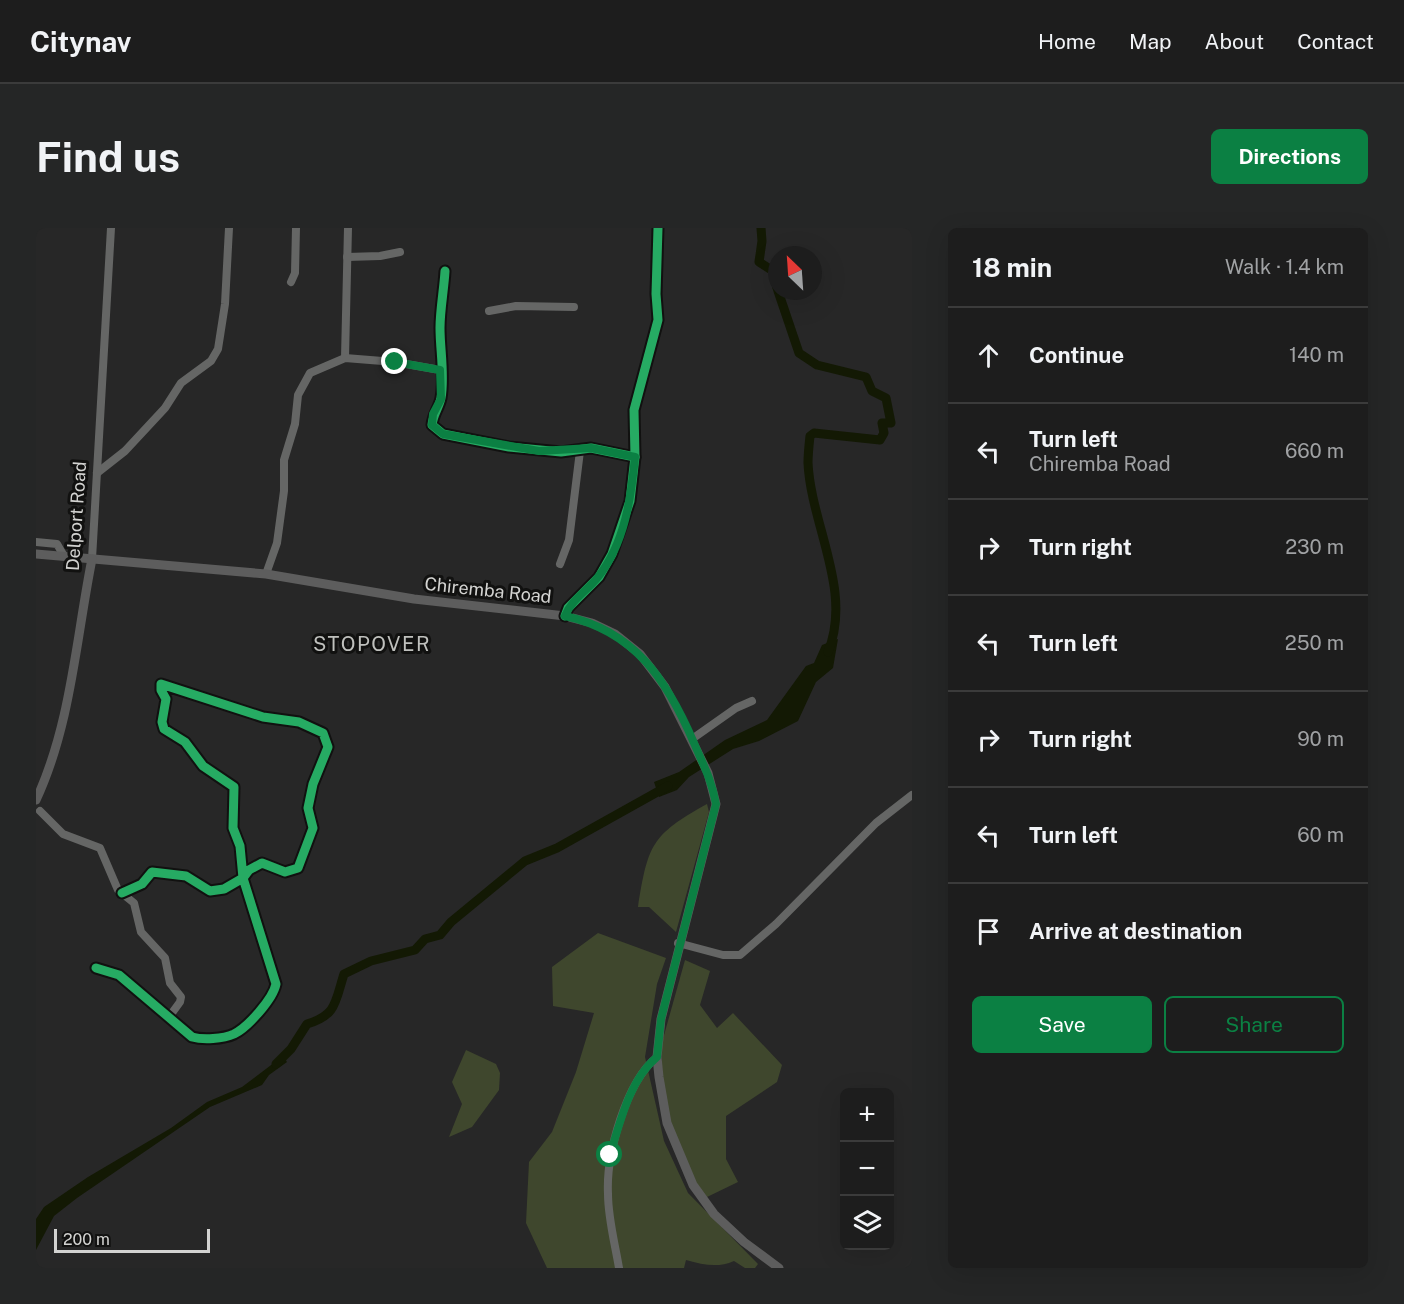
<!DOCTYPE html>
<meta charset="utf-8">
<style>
body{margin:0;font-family:"Public Sans",sans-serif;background:#252626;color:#f1f3f6}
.controls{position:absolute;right:18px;bottom:18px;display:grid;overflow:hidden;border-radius:9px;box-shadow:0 6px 24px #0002}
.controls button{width:54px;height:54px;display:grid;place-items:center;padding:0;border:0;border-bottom:2px solid #3b3b3b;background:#1d1d1d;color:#f1f3f6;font:30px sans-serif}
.compass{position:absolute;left:732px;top:18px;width:54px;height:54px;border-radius:50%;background:#1d1d1d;box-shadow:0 6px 24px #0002;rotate:335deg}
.scale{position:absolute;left:18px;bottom:15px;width:156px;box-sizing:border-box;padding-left:6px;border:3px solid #d3d3d1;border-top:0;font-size:16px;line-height:21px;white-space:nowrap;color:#d3d3d1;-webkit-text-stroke:4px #111110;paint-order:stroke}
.stop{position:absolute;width:18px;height:18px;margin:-14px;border:4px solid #0b8043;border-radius:50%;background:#fff}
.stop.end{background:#0b8043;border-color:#fff;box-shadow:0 2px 6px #0008}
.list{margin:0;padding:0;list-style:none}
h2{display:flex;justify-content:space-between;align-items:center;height:78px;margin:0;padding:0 24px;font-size:26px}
h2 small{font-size:20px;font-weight:400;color:#a0a2a4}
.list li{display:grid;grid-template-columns:39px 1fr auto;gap:18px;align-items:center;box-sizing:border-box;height:96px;padding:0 24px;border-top:2px solid #3b3b3b}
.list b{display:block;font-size:22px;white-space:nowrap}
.list p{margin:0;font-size:20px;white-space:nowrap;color:#a0a2a4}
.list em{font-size:20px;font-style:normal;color:#a0a2a4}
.actions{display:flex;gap:12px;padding:18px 24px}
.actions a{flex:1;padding:14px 0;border:2px solid #0b8043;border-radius:9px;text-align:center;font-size:21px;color:#0b8043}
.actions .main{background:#0b8043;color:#fff}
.icon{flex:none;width:33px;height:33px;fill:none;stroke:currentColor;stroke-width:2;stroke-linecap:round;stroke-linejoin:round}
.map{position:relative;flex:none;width:876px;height:1040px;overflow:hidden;border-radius:9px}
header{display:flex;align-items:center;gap:36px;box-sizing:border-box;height:84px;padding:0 30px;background:#1d1d1d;border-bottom:2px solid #3b3b3b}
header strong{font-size:28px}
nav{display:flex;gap:33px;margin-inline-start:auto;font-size:21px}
.intro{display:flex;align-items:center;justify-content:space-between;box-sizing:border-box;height:144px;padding:0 36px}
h1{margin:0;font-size:42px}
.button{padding:15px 27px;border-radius:9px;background:#0b8043;color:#fff;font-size:21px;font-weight:700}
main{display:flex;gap:36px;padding:0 36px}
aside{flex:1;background:#1d1d1d;border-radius:9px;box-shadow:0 6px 24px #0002}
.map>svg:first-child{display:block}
.green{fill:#3f472d}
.water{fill:#131904}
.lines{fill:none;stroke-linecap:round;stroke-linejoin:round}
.river{stroke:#131904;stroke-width:9}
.minor{stroke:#656665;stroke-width:8}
.major{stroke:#5d5d5d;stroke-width:9}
.cycleway-casing{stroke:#111110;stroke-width:13}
.cycleway{stroke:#26ab63;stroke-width:9}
.route{stroke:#0b8043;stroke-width:8}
.labels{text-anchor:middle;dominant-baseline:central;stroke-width:6;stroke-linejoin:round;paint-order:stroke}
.street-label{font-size:18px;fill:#d3d3d1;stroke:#111110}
.neighbourhood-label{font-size:20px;letter-spacing:1.5px;fill:#bfc0bd;stroke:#111110}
</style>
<header>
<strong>Citynav</strong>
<nav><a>Home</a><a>Map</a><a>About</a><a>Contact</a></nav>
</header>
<div class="intro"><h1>Find us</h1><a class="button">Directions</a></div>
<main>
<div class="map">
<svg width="876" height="1040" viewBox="0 0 876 1040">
<rect width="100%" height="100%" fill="#272727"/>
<g class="green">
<path d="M 671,576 L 673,584 L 640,704 L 613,679 L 602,679 C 612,617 615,607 671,576 Z"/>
<path d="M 562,705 L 630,730 L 621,756 L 609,829 L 628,913 L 652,965 L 722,1036 L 719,1040 L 709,1040 L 698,1033 C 682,1040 668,1037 650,1032 L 648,1040 L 511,1040 L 490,995 L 493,934 L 516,904 L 540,844 L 558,785 L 517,778 L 516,739 Z"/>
<path d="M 649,732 L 674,743 L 664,777 L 681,800 L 697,785 L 746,837 L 741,854 L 690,888 L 690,931 L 702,954 L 671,969 L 657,956 L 637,906 L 627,860 L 625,818 Z"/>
<path d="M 430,822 L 460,836 L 464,845 L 463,862 L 436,899 L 413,909 L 426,876 L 416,854 Z"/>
</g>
<g class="water">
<path d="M 802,411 L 797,440 L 780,454 L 762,493 L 723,513 L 697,521 L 653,549 L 641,562 L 623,569 L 618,554 L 643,544 L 689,512 L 731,492 L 770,438 L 778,435 L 786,417 Z"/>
<path d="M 247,828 L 251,834 L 233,847 L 226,857 L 174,879 L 41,970 L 18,988 L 0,1022 L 0,991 L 8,979 L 52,949 L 135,900 L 171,874 L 206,859 Z"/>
</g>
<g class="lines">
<g class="river">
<path d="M 725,0 L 726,13 L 723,34 L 737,43 L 741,60"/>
<path d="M 742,63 L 763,125 L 781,137 L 830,149 L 836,163 L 850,170 L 855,195 L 846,195 L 848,205 L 844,212 L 778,205 L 774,208 C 773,217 772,226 772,235 C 775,297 817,363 792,424"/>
<path d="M 240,836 L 255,821 L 271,796 C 301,787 299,774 308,746 L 335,733 L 379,722 L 389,711 L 404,707 L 415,694 L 489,633 L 521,620 L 632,558"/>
</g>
<g class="minor">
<path d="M 311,29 L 344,28 L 364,24"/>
<path d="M 409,43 C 408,61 404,82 404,100 C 404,122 409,148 405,170 C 403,180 397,186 396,197 L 407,206 L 473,219 L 525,224 L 555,220 L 599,229"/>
<path d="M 255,54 L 259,45 L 260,0"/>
<path d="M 453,83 L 480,78 L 538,79"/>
<path d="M 309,130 L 312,0"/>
<path d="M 61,245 L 89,223 L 129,180 L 145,155 L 175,133 L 182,121 L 189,76 L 193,0"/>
<path d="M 0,314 L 21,316 L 28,328"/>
<path d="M 56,331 L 75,0"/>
<path d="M 524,336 L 533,312 L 544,223"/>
<path d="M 230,346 L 241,315 L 248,263 L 248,232 L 259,196 L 262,167 L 274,145 L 309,130 L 359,134 L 404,142"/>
<path d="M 529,388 L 532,380 L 563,349 L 576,326 L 594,273 L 599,229 L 598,182 L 622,92 L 620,66 L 622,0"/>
<path d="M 656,511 L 700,480 L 716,473"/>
<path d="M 4,583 L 27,606 L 64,620 L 82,662 L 98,675 L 105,704 L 129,730 L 134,755 L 145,769 L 144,774 L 133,789"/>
<path d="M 642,715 L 687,727 L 704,727 L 740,696 L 840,595 L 876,567"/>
<path d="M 60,740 L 83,747 L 156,809 C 167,812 187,811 198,806 C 212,799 237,771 240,756 L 207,650 L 213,642 L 226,635 L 249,644 L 262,640 L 277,600 L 272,580 L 277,556 L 292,519 L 287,505 L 263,494 L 227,489 L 125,456 L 125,462 L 130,471 L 126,494 L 128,501 L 149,514 L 167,538 L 198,559 L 197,600 L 204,618 L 207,650 L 188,661 L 174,663 L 150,648 L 116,644 L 106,656 L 86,665"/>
<path d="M 583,1040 C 579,1016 572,990 572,966 C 570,926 590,854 621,829"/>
</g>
<g class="major">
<path d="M 0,326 L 230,346 L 378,371 L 529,388 L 556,395 L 579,406 L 604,426 L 629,459 L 672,545 L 680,576 L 625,791 L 621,829 L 623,849 L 631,895 L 657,957 L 678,986 L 708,1014 L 743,1040"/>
<path d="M 0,572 C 35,497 40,411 56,331"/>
</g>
<g class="cycleway-casing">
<g id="cycleway">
<path d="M 409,43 C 408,61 404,82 404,100 C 404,122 409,148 405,170 C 403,180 397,186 396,197 L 407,206 L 473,219 L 525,224 L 555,220 L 599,229"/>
<path d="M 529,388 L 532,380 L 563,349 L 576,326 L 594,273 L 599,229 L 598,182 L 622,92 L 620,66 L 622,0"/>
<path d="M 60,740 L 83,747 L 156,809 C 167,812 187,811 198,806 C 212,799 237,771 240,756 L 207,650 L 213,642 L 226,635 L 249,644 L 262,640 L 277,600 L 272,580 L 277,556 L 292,519 L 287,505 L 263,494 L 227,489 L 125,456 L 125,462 L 130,471 L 126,494 L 128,501 L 149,514 L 167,538 L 198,559 L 197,600 L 204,618 L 207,650 L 188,661 L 174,663 L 150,648 L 116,644 L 106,656 L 86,665"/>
</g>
</g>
<use href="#cycleway" class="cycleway"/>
</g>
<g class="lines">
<path class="route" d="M 359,134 L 404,142 L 405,171 L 397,186 L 396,197 L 407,206 L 503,223 L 555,220 L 599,229 C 595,270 589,315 562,349 C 552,362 535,372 529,388 C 599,403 631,452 658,515 C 667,536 676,553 680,576 L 625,791 L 621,829 C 594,851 584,894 574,927"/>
</g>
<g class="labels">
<g class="street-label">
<text transform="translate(40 288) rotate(-86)">Delport Road</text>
<text transform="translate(452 362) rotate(6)">Chiremba Road</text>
</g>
<g class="neighbourhood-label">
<text x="336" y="416">STOPOVER</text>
</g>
</g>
</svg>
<div class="controls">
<button>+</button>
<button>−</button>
<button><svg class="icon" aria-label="layers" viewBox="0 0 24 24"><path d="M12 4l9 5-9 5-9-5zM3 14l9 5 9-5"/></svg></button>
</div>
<svg class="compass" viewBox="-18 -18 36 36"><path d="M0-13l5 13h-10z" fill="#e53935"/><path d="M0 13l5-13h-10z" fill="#a0a2a4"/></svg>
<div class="scale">200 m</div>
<div class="stop" style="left:574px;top:927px"></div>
<div class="stop end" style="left:359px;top:134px"></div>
</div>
<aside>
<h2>18 min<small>Walk · 1.4 km</small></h2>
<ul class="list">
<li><svg class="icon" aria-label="ahead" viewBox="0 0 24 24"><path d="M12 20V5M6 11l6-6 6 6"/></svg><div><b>Continue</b></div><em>140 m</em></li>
<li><svg class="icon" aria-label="left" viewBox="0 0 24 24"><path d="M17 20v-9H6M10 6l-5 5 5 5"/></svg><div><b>Turn left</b><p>Chiremba Road</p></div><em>660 m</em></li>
<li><svg class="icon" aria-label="right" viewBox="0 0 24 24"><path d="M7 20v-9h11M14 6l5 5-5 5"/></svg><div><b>Turn right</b></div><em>230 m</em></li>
<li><svg class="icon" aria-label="left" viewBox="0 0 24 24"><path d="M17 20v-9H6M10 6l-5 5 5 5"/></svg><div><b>Turn left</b></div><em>250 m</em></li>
<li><svg class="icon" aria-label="right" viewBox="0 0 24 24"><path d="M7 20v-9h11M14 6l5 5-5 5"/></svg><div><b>Turn right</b></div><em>90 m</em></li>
<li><svg class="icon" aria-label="left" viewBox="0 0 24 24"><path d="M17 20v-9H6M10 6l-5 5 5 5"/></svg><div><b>Turn left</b></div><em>60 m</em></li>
<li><svg class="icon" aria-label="arrive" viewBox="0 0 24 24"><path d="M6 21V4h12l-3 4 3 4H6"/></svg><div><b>Arrive at destination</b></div></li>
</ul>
<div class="actions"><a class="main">Save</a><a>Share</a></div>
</aside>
</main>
